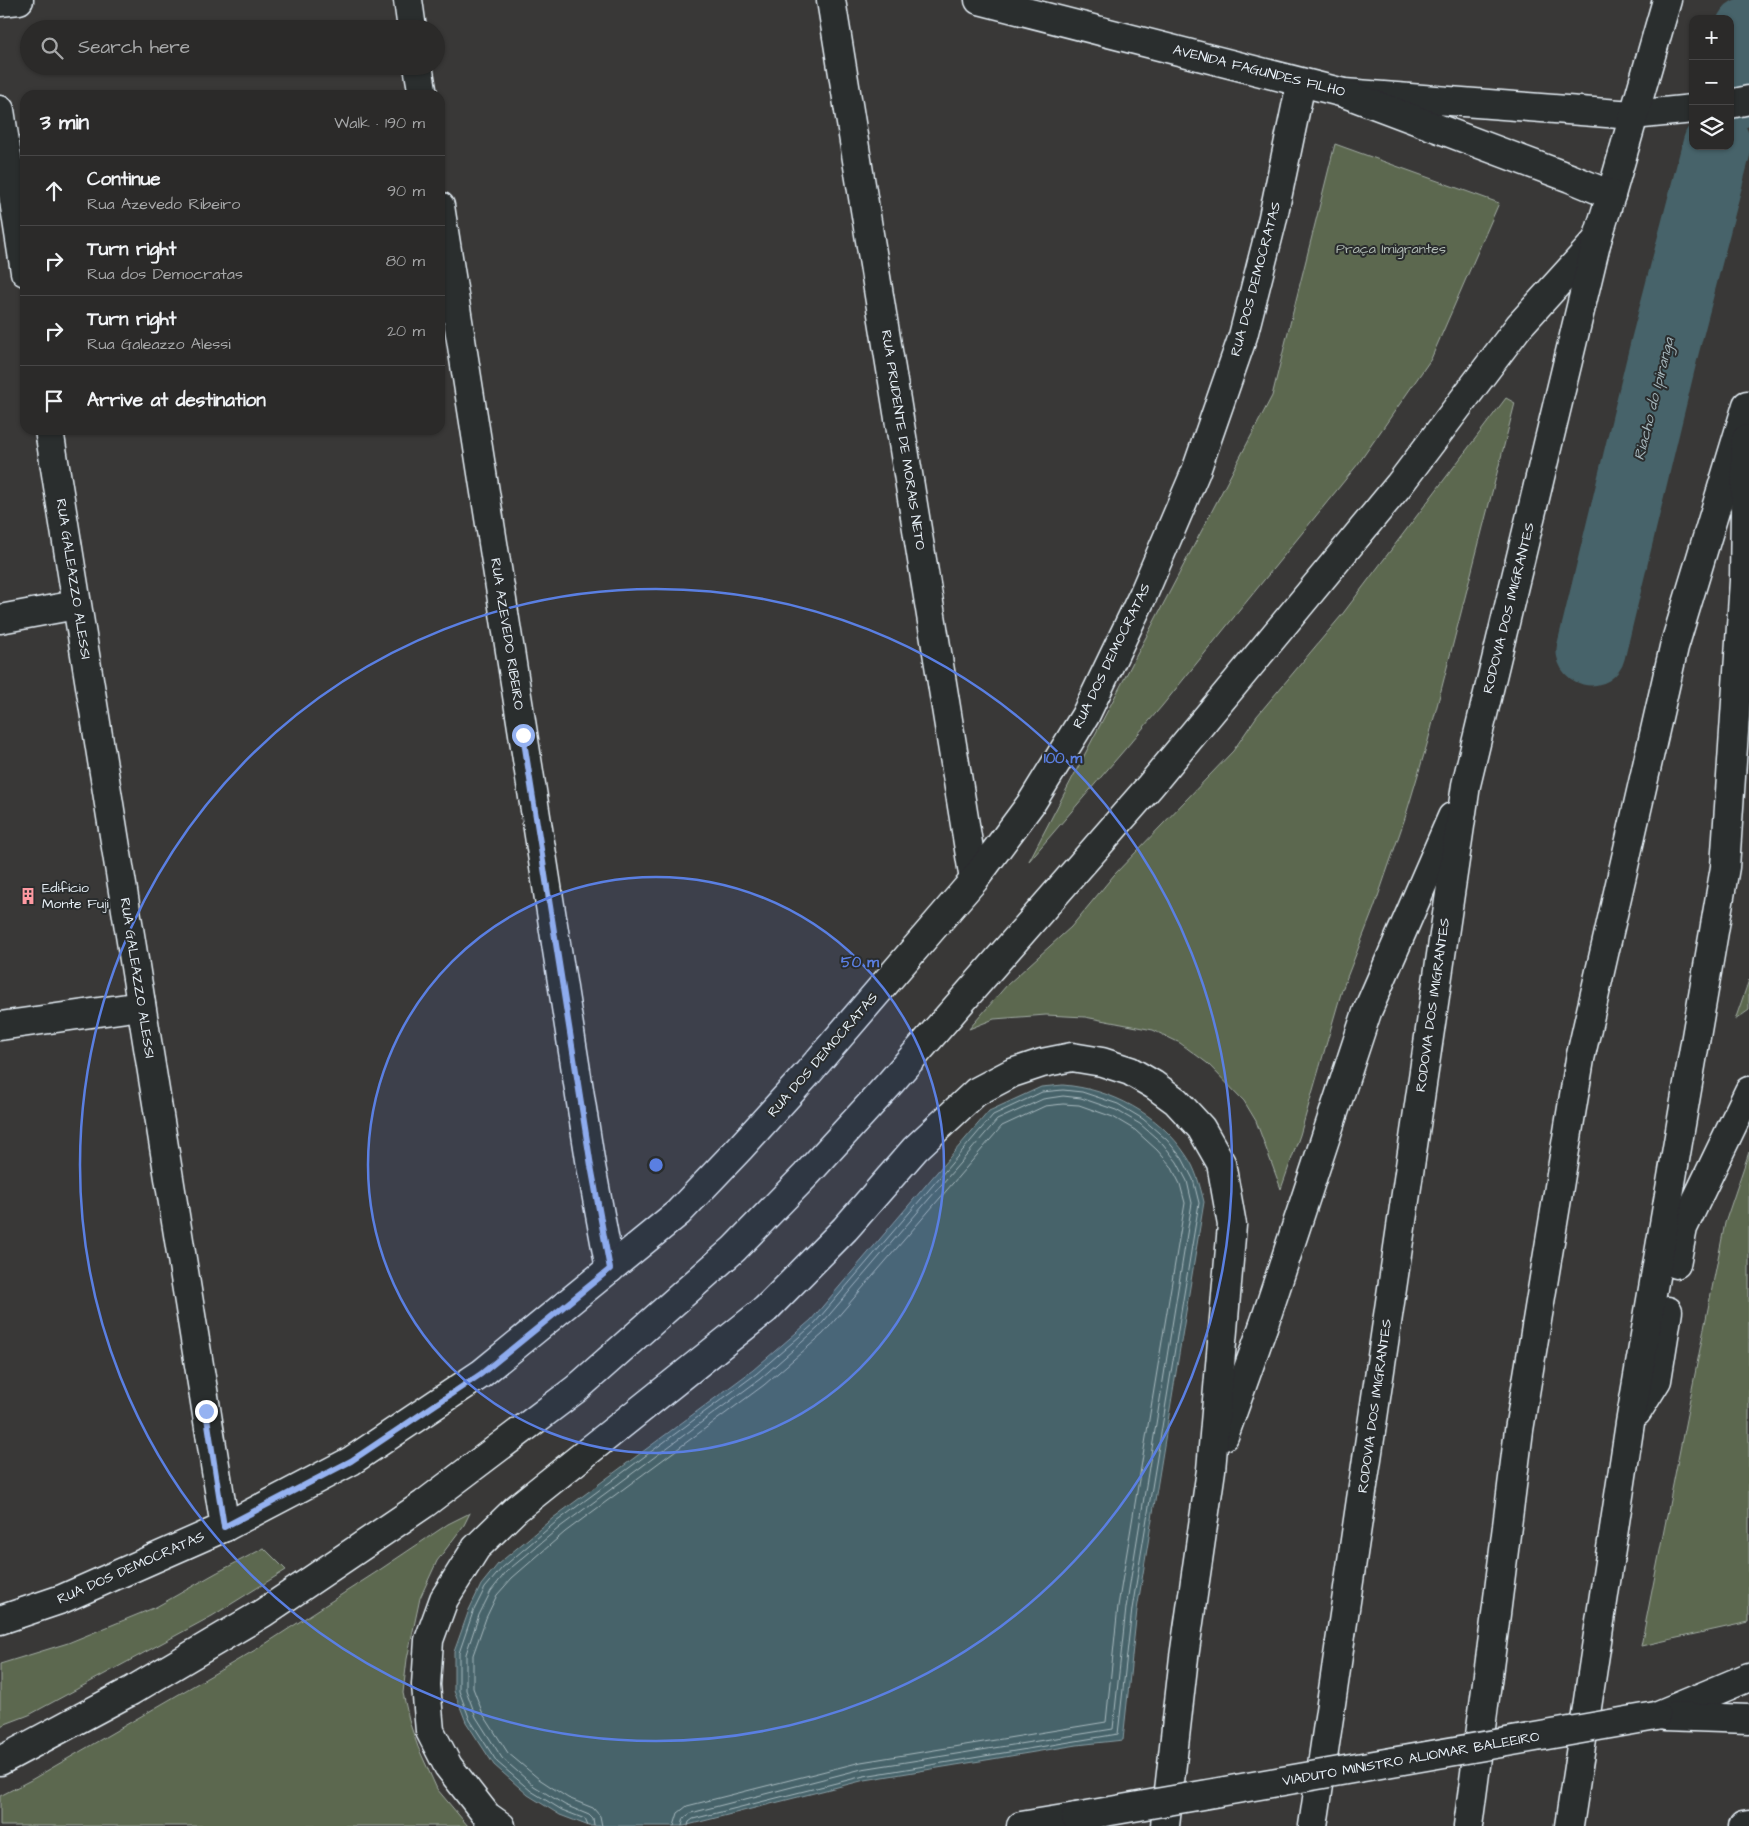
<!DOCTYPE html>
<meta charset="utf-8">
<style>
body{margin:0;font-family:"Architects Daughter",sans-serif;background:#373635;color:#f1f3f6}
.controls{position:absolute;right:15px;top:15px;display:grid;overflow:hidden;border-radius:10px;box-shadow:0 1px 4px #0004}
.controls button{width:45px;height:45px;display:grid;place-items:center;padding:0;border:0;border-bottom:1px solid #474646;background:#2b2a29;color:#f1f3f6;font:25px sans-serif}
.stop{position:absolute;width:15px;height:15px;margin:-11px;border:4px solid #95b2f1;border-radius:50%;background:#fff}
.stop.end{background:#95b2f1;border-color:#fff;box-shadow:0 1px 5px #0008}
.list{margin:0;padding:0;list-style:none}
h2{display:flex;justify-content:space-between;align-items:center;height:65px;margin:0;padding:0 20px;font-size:21px}
h2 small{font-size:16px;font-weight:400;color:#a6a7a8}
.list li{display:grid;grid-template-columns:32px 1fr auto;gap:15px;align-items:center;box-sizing:border-box;height:70px;padding:0 20px;border-top:1px solid #474646}
.list b{display:block;font-size:19px;white-space:nowrap}
.list p{margin:0;font-size:16px;white-space:nowrap;color:#a6a7a8}
.list em{font-size:16px;font-style:normal;color:#a6a7a8}
.icon{flex:none;width:28px;height:28px;fill:none;stroke:currentColor;stroke-width:2;stroke-linecap:round;stroke-linejoin:round}
.map{position:relative;flex:none;width:1749px;height:1826px;overflow:hidden}
.search{position:absolute;background:#2b2a29;box-shadow:0 1px 4px #0004;left:20px;top:20px;width:425px;height:55px;display:flex;align-items:center;gap:12px;box-sizing:border-box;padding:0 18px;border-radius:28px;color:#a6a7a8;font-size:19px}
.panel{position:absolute;background:#2b2a29;box-shadow:0 1px 4px #0004;left:20px;top:90px;width:425px;height:345px;border-radius:15px}
.map>svg:first-child{display:block}
.green{fill:#5c674f;stroke:#a2aca4}
.water{fill:#47646a;stroke:#879ca3}
.lines{fill:none;stroke-linecap:round;stroke-linejoin:round}
.shore{stroke:#a8b9bf;stroke-width:1}
.river{stroke:#47646a;stroke-width:69}
.minor-casing{stroke:#e8f1f8;stroke-width:31}
.major-casing{stroke:#e8f1f8;stroke-width:31}
.highway-casing{stroke:#e8f1f8;stroke-width:31}
.minor{stroke:#2a2d2e;stroke-width:28}
.major{stroke:#2a2d2e;stroke-width:28}
.highway{stroke:#2a2d2e;stroke-width:28}
.highway-bridge-casing{stroke:#e8f1f8;stroke-width:31;stroke-linecap:butt}
.highway-bridge{stroke:#2a2d2e;stroke-width:28}
.route{stroke:#95b2f1;stroke-width:6}
.ring{fill:none;stroke:#5a7fe2;stroke-width:2.5}
.labels{text-anchor:middle;dominant-baseline:central;stroke-width:4;stroke-linejoin:round;paint-order:stroke}
.street-label{font-size:14px;fill:#e8f1f8;stroke:#2a2d2e}
.park-label{font-size:14px;fill:#b0bab4;stroke:#2a2d2e}
.poi-label{font-size:14px;fill:#e8f1f8;stroke:#2a2d2e;text-anchor:start}
.water-label{font-size:15px;font-style:italic;fill:#a8b9bf;stroke:#2a2d2e}
.centre{fill:#5a7fe2;stroke:#2a2d2e;stroke-width:2.5}
.ring-label{font-size:15px;text-anchor:middle;font-weight:bold;fill:#5a7fe2;stroke:#2a2d2e;stroke-width:4;stroke-linejoin:round;paint-order:stroke}
</style>
<div class="map">
<svg width="1749" height="1826" viewBox="0 0 1749 1826">
<rect width="100%" height="100%" fill="#393837"/>
<filter id="ink" filterUnits="userSpaceOnUse"><feTurbulence type="fractalNoise" baseFrequency=".02" numOctaves="2"/><feDisplacementMap in="SourceGraphic" scale="10" xChannelSelector="R" yChannelSelector="G"/><feConvolveMatrix kernelMatrix="1 2 1 2 8 2 1 2 1" color-interpolation-filters="sRGB"/></filter>
<g filter="url(#ink)">
<g class="green">
<path d="M 1335,144 L 1499,203 L 1431,359 L 1358,464 L 1162,706 L 1029,861 L 1272,396 Z"/>
<path d="M 1506,398 L 1515,403 L 1428,741 L 1405,818 L 1374,908 L 1342,990 L 1300,1135 L 1281,1189 L 1256,1121 L 1244,1101 L 1207,1063 L 1180,1043 L 1153,1030 L 1085,1017 L 1046,1015 L 994,1019 L 969,1029 L 1007,985 L 1071,927 L 1114,875 L 1233,751 L 1257,716 L 1341,616 Z"/>
<path d="M 1749,980 L 1749,1010 L 1735,1020 Z"/>
<path d="M 1749,1152 L 1749,1622 L 1641,1646 L 1725,1223 Z"/>
<path d="M 470,1513 L 464,1525 L 437,1561 L 420,1598 L 407,1659 L 403,1693 L 410,1724 L 418,1747 L 437,1789 L 468,1826 L 0,1826 L 0,1796 L 31,1780 L 262,1646 L 378,1571 L 448,1524 Z"/>
<path d="M 264,1548 L 286,1570 L 212,1616 L 29,1715 L 0,1726 L 0,1664 L 68,1643 L 156,1607 L 216,1573 Z"/>
</g>
<path class="water" d="M 1063,1085 C 1111,1089 1159,1114 1186,1155 C 1196,1169 1200,1186 1204,1202 L 1137,1610 L 1123,1740 L 1077,1745 L 865,1780 L 684,1826 L 589,1826 L 560,1815 L 528,1795 L 494,1765 L 466,1722 L 454,1691 L 454,1652 L 469,1610 L 481,1585 L 498,1564 L 553,1518 L 753,1370 L 811,1320 L 989,1111 L 1041,1087 Z"/>
<g class="lines">
<g class="shore">
<path d="M 588,1826 L 585,1819 L 562,1810 L 531,1791 L 497,1762 L 470,1720 L 459,1691 L 459,1653 L 473,1612 L 485,1588 L 502,1568 L 556,1522 L 756,1374 L 814,1324 L 993,1115 L 1042,1092 L 1063,1090 L 1082,1092 L 1118,1104 L 1143,1119 L 1167,1140 L 1182,1158 L 1193,1179 L 1199,1203 L 1132,1609 L 1118,1734 L 864,1776 L 693,1819 L 689,1822 L 688,1826"/>
<path d="M 594,1826 L 593,1819 L 589,1815 L 565,1805 L 534,1786 L 502,1758 L 476,1717 L 466,1690 L 466,1654 L 479,1615 L 491,1591 L 506,1572 L 560,1527 L 760,1379 L 818,1328 L 997,1120 L 1043,1099 L 1063,1096 L 1081,1098 L 1116,1110 L 1140,1124 L 1163,1144 L 1177,1162 L 1187,1181 L 1192,1203 L 1126,1608 L 1113,1729 L 862,1769 L 691,1813 L 684,1818 L 682,1826"/>
<path d="M 602,1826 L 600,1816 L 593,1808 L 568,1798 L 539,1779 L 508,1753 L 483,1714 L 473,1688 L 473,1655 L 486,1618 L 497,1595 L 512,1578 L 565,1532 L 764,1385 L 823,1334 L 1002,1126 L 1045,1106 L 1063,1104 L 1079,1105 L 1113,1117 L 1135,1130 L 1157,1150 L 1171,1166 L 1180,1184 L 1185,1203 L 1118,1606 L 1106,1722 L 861,1762 L 687,1806 L 678,1813 L 674,1826"/>
</g>
<g class="river">
<path d="M 1730,97 L 1749,31"/>
<path d="M 1591,651 L 1665,346 L 1717,146"/>
</g>
<g class="minor-casing">
<g id="minor">
<path d="M 408,0 L 412,29"/>
<path d="M 831,0 L 974,880"/>
<path d="M 979,0 L 1344,93 L 1633,115 L 1693,109"/>
<path d="M 0,2 L 19,0"/>
<path d="M 418,66 L 423,95"/>
<path d="M 1730,104 L 1749,100"/>
<path d="M 0,110 L 25,272"/>
<path d="M 440,206 L 591,1166 L 610,1269"/>
<path d="M 49,430 L 225,1527"/>
<path d="M 0,619 L 76,605"/>
<path d="M 0,1026 L 141,1006"/>
<path d="M 0,1620 L 62,1599 L 225,1527 L 351,1461 L 481,1374 L 678,1213 L 740,1148 L 808,1073 L 974,880 L 1032,802 L 1085,716 L 1143,595 L 1196,471 L 1243,336 L 1272,222 L 1301,83"/>
</g>
</g>
<g class="major-casing">
<path id="major" d="M 1611,195 L 1667,0"/>
</g>
<g class="highway-casing">
<g id="highway">
<path d="M 1676,1264 L 1683,1228 L 1749,1091"/>
<path d="M 1637,1412 L 1657,1380 L 1668,1311"/>
<path d="M 1224,1436 L 1264,1324 L 1367,1012 L 1452,817"/>
<path d="M 1656,1716 L 1749,1677"/>
<path d="M 1665,1716 L 1749,1719"/>
<path d="M 0,1761 L 131,1691 L 263,1613 L 424,1504 L 576,1389 L 734,1249 L 806,1175 L 891,1082 L 1150,786 L 1399,485 L 1519,326 L 1597,240"/>
<path d="M 501,1826 L 487,1816 L 448,1766 L 430,1731 L 426,1685 L 429,1640 L 444,1599 L 476,1548 L 516,1509 L 766,1309 L 845,1229 L 915,1149 L 976,1092 L 1012,1073 L 1042,1063 L 1072,1057 L 1102,1062 L 1130,1071 L 1154,1085 L 1176,1101 L 1201,1128 L 1221,1163 L 1232,1225 L 1211,1470 L 1184,1657 L 1165,1826"/>
<path d="M 1021,1826 L 1076,1817"/>
<path d="M 1313,1826 L 1466,785 L 1597,240 L 1611,195 L 1570,178 L 1344,93"/>
<path d="M 1468,1826 L 1496,1614 L 1519,1430 L 1580,1059 L 1674,647 L 1747,405"/>
<path d="M 1569,1826 L 1630,1423 L 1725,867 L 1744,581 L 1746,439"/>
<path d="M 1743,1826 L 1749,1825"/>
</g>
</g>
<use href="#minor" class="minor"/>
<use href="#major" class="major"/>
<use href="#highway" class="highway"/>
<g class="highway-bridge-casing">
<path id="highway-bridge" d="M 1076,1817 L 1656,1716"/>
</g>
<use href="#highway-bridge" class="highway-bridge"/>
</g>
</g>
<g class="lines" filter="url(#ink)">
<path class="route" d="M 206,1411 L 224,1527 L 351,1461 L 481,1374 L 610,1269 L 591,1166 L 523,735"/>
</g>
<circle cx="656" cy="1165" r="288" fill="#5a7fe2" fill-opacity=".12"/>
<g class="ring">
<circle cx="656" cy="1165" r="288"/>
<circle cx="656" cy="1165" r="576"/>
</g>
<defs>
<g id="building-bare" transform="scale(1.35)"><path d="M-4-6H4V6H1V3H-1V6H-4ZM-2.5-4.3h1.7v1.8h-1.7ZM.8-4.3h1.7v1.8H.8ZM-2.5-1h1.7V.8h-1.7ZM.8-1h1.7V.8H.8Z" fill="#ff9aa2" stroke="#2a2d2e" stroke-width="2.5" paint-order="stroke"/></g>
</defs>
<g fill-rule="evenodd">
<use href="#building-bare" x="28" y="896"/>
</g>
<g class="labels">
<g class="street-label">
<text transform="translate(1259 71) rotate(14)">AVENIDA FAGUNDES FILHO</text>
<text transform="translate(1256 279) rotate(-75)">RUA DOS DEMOCRATAS</text>
<text transform="translate(903 440) rotate(81)">RUA PRUDENTE DE MORAIS NETO</text>
<text transform="translate(73 579) rotate(81)">RUA GALEAZZO ALESSI</text>
<text transform="translate(1509 608) rotate(-76)">RODOVIA DOS IMIGRANTES</text>
<text transform="translate(507 634) rotate(81)">RUA AZEVEDO RIBEIRO</text>
<text transform="translate(1112 656) rotate(-64)">RUA DOS DEMOCRATAS</text>
<text transform="translate(137 978) rotate(81)">RUA GALEAZZO ALESSI</text>
<text transform="translate(1433 1005) rotate(-82)">RODOVIA DOS IMIGRANTES</text>
<text transform="translate(823 1055) rotate(-49)">RUA DOS DEMOCRATAS</text>
<text transform="translate(1375 1406) rotate(-82)">RODOVIA DOS IMIGRANTES</text>
<text transform="translate(131 1568) rotate(-24)">RUA DOS DEMOCRATAS</text>
<text transform="translate(1411 1759) rotate(-10)">VIADUTO MINISTRO ALIOMAR BALEEIRO</text>
</g>
<g class="park-label">
<text x="1391" y="249">Praça Imigrantes</text>
</g>
<g class="poi-label">
<text x="42" y="888">Edifício<tspan x="42" dy="16">Monte Fuji</tspan></text>
</g>
<g class="water-label">
<text transform="translate(1654 399) rotate(-76)">Riacho do Ipiranga</text>
</g>
</g>
<circle cx="656" cy="1165" r="8" class="centre"/>
<g class="ring-label">
<text x="1063" y="763">100 m</text>
<text x="860" y="967">50 m</text>
</g>
</svg>
<div class="controls">
<button>+</button>
<button>−</button>
<button><svg class="icon" aria-label="layers" viewBox="0 0 24 24"><path d="M12 4l9 5-9 5-9-5zM3 14l9 5 9-5"/></svg></button>
</div>
<div class="stop" style="left:523px;top:735px"></div>
<div class="stop end" style="left:206px;top:1411px"></div>
<div class="search"><svg class="icon" aria-label="search" viewBox="0 0 24 24"><circle cx="10" cy="10" r="6"/><path d="M15 15l6 6"/></svg>Search here</div>
<section class="panel">
<h2>3 min<small>Walk · 190 m</small></h2>
<ul class="list">
<li><svg class="icon" aria-label="ahead" viewBox="0 0 24 24"><path d="M12 20V5M6 11l6-6 6 6"/></svg><div><b>Continue</b><p>Rua Azevedo Ribeiro</p></div><em>90 m</em></li>
<li><svg class="icon" aria-label="right" viewBox="0 0 24 24"><path d="M7 20v-9h11M14 6l5 5-5 5"/></svg><div><b>Turn right</b><p>Rua dos Democratas</p></div><em>80 m</em></li>
<li><svg class="icon" aria-label="right" viewBox="0 0 24 24"><path d="M7 20v-9h11M14 6l5 5-5 5"/></svg><div><b>Turn right</b><p>Rua Galeazzo Alessi</p></div><em>20 m</em></li>
<li><svg class="icon" aria-label="arrive" viewBox="0 0 24 24"><path d="M6 21V4h12l-3 4 3 4H6"/></svg><div><b>Arrive at destination</b></div></li>
</ul>
</section>
</div>
